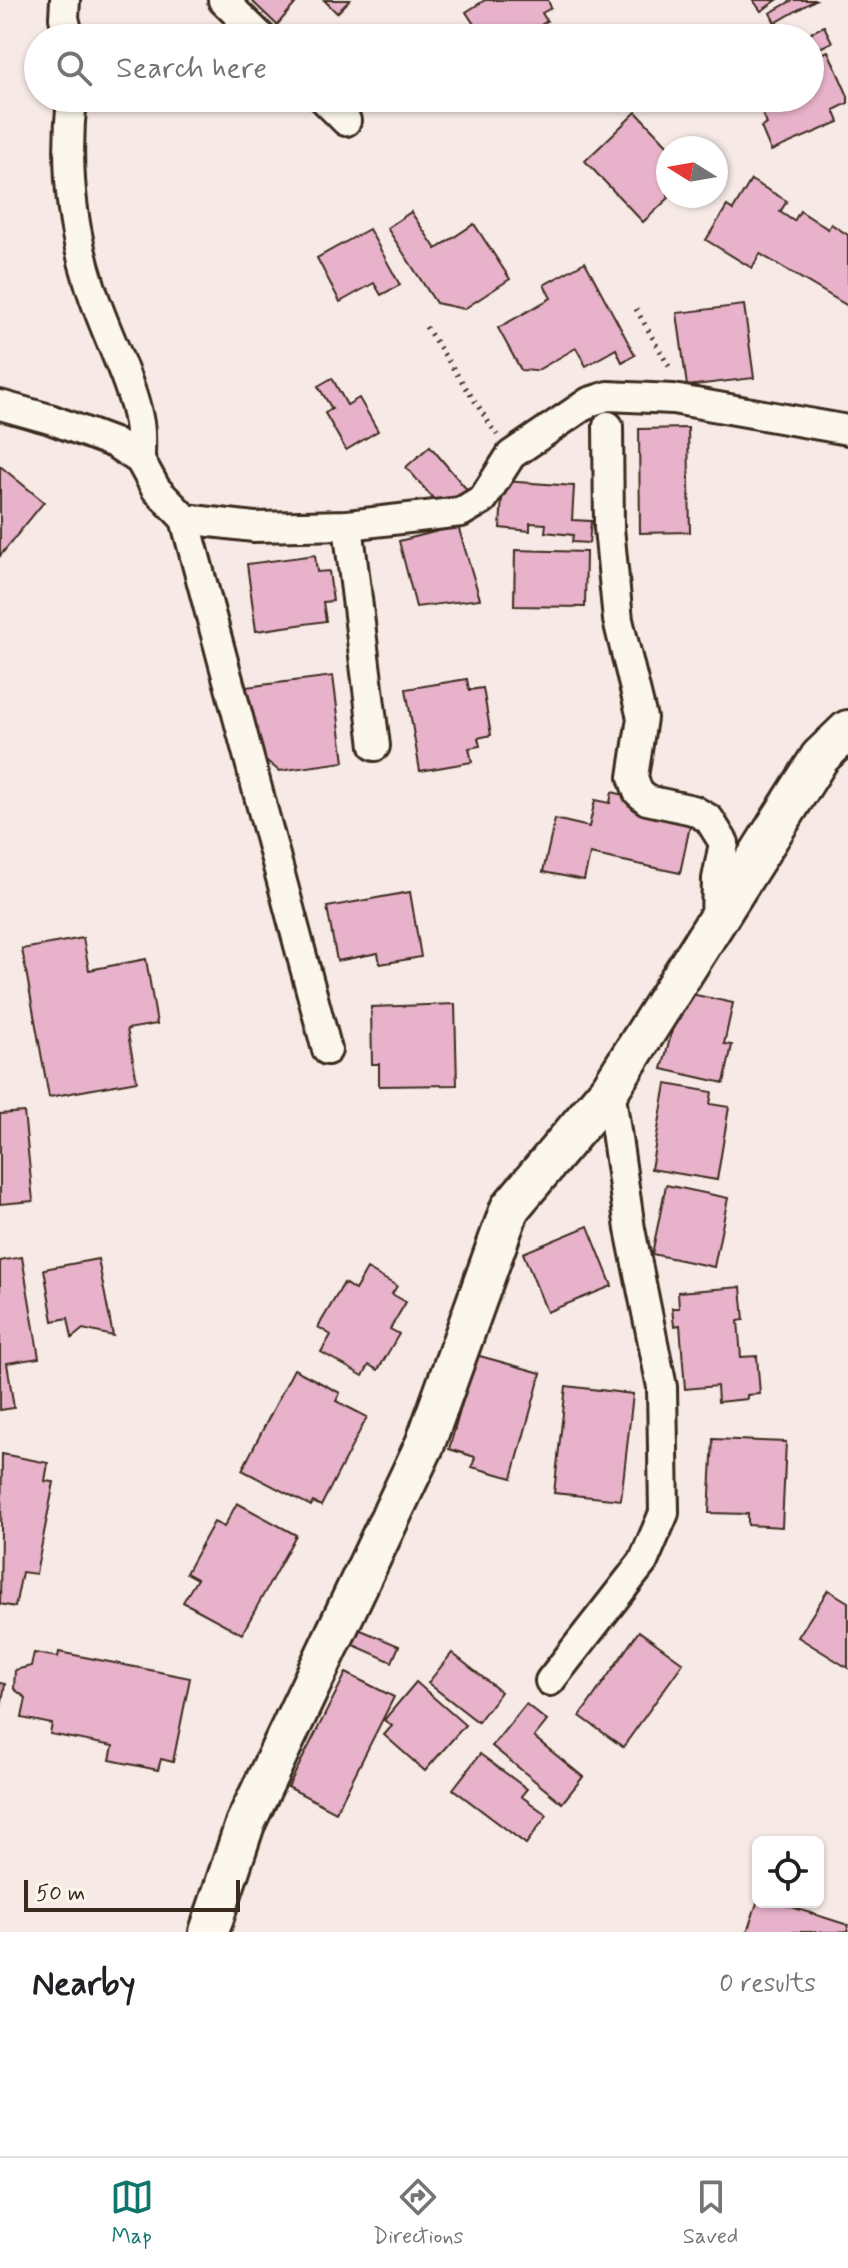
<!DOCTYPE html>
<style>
body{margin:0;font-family:Mynerve,sans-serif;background:#f2f2f2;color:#202124}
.controls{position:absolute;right:24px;bottom:24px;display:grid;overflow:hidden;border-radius:12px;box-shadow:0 2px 6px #0004}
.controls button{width:72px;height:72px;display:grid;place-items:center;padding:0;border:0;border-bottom:2px solid #e0e0e0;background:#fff;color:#202124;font:40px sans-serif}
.compass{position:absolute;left:656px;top:136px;width:72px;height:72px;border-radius:50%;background:#fff;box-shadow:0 2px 6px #0004;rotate:281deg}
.scale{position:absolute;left:24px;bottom:20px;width:216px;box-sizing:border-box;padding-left:8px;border:4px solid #3b2a1e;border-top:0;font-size:22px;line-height:28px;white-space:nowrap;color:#3b2a1e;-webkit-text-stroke:6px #fbf7ec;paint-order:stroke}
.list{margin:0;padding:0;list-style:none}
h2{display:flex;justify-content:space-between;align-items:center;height:104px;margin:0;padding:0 32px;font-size:34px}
h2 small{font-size:26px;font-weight:400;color:#757577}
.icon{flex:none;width:44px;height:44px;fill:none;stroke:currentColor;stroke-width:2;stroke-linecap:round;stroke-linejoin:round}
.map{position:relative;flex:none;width:848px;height:1932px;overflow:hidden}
.search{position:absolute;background:#fff;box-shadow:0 2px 6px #0004;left:24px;right:24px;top:24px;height:88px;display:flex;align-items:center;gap:20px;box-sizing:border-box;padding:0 28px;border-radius:44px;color:#757577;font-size:30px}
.sheet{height:224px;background:#fff}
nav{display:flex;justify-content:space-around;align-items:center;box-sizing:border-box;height:112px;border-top:2px solid #e0e0e0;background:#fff;font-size:22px;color:#757577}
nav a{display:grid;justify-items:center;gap:4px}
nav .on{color:#0f766e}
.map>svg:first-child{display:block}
.building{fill:#e8b2ca;stroke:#3b2a1e;stroke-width:2}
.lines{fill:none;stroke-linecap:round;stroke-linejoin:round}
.street-casing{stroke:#3b2a1e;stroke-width:34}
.secondary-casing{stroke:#3b2a1e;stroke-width:44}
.path{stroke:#3b2a1e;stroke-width:5;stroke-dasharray:2 6;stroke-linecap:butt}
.street{stroke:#fbf7ec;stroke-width:28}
.secondary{stroke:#fbf7ec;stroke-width:38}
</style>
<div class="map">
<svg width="848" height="1932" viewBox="0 0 848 1932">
<rect width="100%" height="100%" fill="#f7e9e5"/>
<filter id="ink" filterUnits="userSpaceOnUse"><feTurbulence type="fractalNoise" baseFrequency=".0125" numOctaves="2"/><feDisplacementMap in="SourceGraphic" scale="16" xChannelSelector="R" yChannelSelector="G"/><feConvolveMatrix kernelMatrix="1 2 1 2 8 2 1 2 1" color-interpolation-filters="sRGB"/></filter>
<g filter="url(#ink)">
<g class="building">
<path d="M 255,0 L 291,0 L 295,4 L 277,25 L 253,2 Z"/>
<path d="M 324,0 L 350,0 L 337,13 Z"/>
<path d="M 485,0 L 548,0 L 551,8 L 542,13 L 547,21 L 521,38 L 483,38 L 466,12 Z"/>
<path d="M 753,0 L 777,0 L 761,11 Z"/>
<path d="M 793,0 L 815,0 L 775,23 L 770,13 Z"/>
<path d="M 824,26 L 832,42 L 810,53 L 810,38 L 800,38 Z"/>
<path d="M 828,51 L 848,96 L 848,103 L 834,110 L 839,122 L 771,151 L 761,127 L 767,124 L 759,105 L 776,98 L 810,98 L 810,59 Z"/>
<path d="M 636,112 L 670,148 L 668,196 L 671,196 L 643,222 L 585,161 Z"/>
<path d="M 751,180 L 787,201 L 780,212 L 794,221 L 800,211 L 828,229 L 831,224 L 848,235 L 848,306 L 760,254 L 752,268 L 706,240 L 727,206 L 733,210 Z"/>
<path d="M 411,212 L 436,249 L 474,224 L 510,279 L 464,309 L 436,303 L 387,228 Z"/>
<path d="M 369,229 L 400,285 L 381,295 L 374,283 L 340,302 L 317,258 Z"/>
<path d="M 585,262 L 635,355 L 622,362 L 616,349 L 586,366 L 576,348 L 536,371 L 521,370 L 498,328 L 551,298 L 544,285 Z"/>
<path d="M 744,305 L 754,378 L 687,386 L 677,313 Z"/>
<path d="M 332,378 L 347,405 L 359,398 L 378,431 L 346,450 L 325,413 L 332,409 L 318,386 Z"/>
<path d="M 688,428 L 690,532 L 640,533 L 639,429 Z"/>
<path d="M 430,446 L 468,491 L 444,511 L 406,467 Z"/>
<path d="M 0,466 L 44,502 L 0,556 Z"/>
<path d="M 503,481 L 574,486 L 572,520 L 591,521 L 589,543 L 572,542 L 573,535 L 545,532 L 546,524 L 530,523 L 530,531 L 500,528 Z"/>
<path d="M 458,526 L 480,599 L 416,607 L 399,541 Z"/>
<path d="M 515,550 L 586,552 L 585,607 L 514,606 Z"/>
<path d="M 315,555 L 317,572 L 329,571 L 333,601 L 323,602 L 326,621 L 256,631 L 247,564 Z"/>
<path d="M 333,676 L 344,762 L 279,771 L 262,757 L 246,687 Z"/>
<path d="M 467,679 L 469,690 L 483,688 L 491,735 L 478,738 L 480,746 L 469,748 L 472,762 L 420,771 L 406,689 Z"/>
<path d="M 612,792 L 636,798 L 634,808 L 691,821 L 680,873 L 590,854 L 584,880 L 543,872 L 555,819 L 589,827 L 595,800 L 610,803 Z"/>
<path d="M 410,892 L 421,957 L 380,964 L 378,953 L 337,961 L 327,907 Z"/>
<path d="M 83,938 L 89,970 L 146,959 L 157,1024 L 127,1029 L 137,1081 L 49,1097 L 22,949 Z"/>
<path d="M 682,992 L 733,1003 L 724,1044 L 732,1045 L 724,1083 L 662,1069 Z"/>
<path d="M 455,1004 L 457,1085 L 379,1086 L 379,1064 L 372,1064 L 371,1007 Z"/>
<path d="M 666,1084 L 712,1092 L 710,1104 L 729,1107 L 717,1180 L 651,1169 Z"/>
<path d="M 24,1112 L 33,1201 L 0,1204 L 0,1114 Z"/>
<path d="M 666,1185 L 728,1198 L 714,1267 L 652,1254 Z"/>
<path d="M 588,1226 L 612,1286 L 547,1312 L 523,1253 Z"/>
<path d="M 22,1257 L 39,1358 L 7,1363 L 14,1408 L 0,1410 L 0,1261 Z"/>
<path d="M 98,1259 L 113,1336 L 83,1329 L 72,1338 L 68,1318 L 53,1321 L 44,1269 Z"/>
<path d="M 367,1269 L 397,1286 L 392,1294 L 406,1302 L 390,1329 L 399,1334 L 378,1370 L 369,1365 L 363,1376 L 321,1352 L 331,1335 L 318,1327 L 344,1283 L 355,1290 Z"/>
<path d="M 741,1287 L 744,1320 L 738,1321 L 741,1357 L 757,1356 L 760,1394 L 747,1395 L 747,1399 L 718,1402 L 717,1386 L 685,1389 L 680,1325 L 674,1326 L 672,1308 L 679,1308 L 678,1292 Z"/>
<path d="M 476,1355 L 541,1373 L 512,1478 L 472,1467 L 475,1457 L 449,1449 Z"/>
<path d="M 294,1369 L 340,1393 L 336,1401 L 367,1417 L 321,1506 L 313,1502 L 311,1506 L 242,1470 Z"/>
<path d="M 566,1386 L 633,1394 L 621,1500 L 554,1493 Z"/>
<path d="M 713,1439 L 786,1442 L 782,1527 L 748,1525 L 748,1514 L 709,1513 Z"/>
<path d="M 2,1454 L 48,1463 L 45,1481 L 54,1482 L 36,1574 L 22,1572 L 15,1607 L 0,1604 Z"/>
<path d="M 237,1503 L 296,1535 L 242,1634 L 183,1602 L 197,1579 L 186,1573 L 214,1522 L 224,1527 Z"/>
<path d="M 828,1590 L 848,1602 L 848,1668 L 798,1637 Z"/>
<path d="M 356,1628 L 399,1646 L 392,1662 L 349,1643 Z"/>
<path d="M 639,1631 L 683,1663 L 623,1747 L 580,1716 Z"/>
<path d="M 59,1652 L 190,1678 L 173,1762 L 161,1759 L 158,1770 L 110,1760 L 113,1746 L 50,1734 L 52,1724 L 22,1718 L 26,1698 L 14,1689 L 15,1670 L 31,1666 L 34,1653 L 58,1657 Z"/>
<path d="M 452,1653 L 501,1692 L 478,1722 L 428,1683 Z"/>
<path d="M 346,1673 L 394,1697 L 336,1812 L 288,1787 Z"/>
<path d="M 416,1682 L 465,1725 L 425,1771 L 384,1735 L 392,1726 L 384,1720 Z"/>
<path d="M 0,1683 L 5,1684 L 0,1713 Z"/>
<path d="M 526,1704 L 547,1721 L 534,1737 L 583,1777 L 562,1803 L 492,1746 Z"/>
<path d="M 480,1754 L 527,1789 L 521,1796 L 547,1815 L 526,1844 L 453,1789 Z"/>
<path d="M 758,1900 L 776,1902 L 848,1925 L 848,1932 L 747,1932 Z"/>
</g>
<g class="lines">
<g class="street-casing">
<g id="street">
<path d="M 65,0 L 64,18 L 69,38"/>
<path d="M 223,0 L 262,38"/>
<path d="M 72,98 C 65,162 70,223 90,285 C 102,326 133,384 139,423 C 141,435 140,448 140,460"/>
<path d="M 323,98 L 346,121"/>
<path d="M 0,405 L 50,419 L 114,443 L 140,460 L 156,489 L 185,519 L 327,1050"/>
<path d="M 608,426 L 609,528 L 618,620 L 642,718 L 633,777 L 638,792 L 647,800 L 693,810 L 709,819 L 724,843 L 717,879 L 716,920"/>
<path d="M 185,519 L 254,527 L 348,525 L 461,512 L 483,499 L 511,455 L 589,402 L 608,396 L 673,399 L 848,430"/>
<path d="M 348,525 L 375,746"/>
<path d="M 550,1681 L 643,1562 L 664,1513 L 662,1387 L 630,1229 L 610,1089"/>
</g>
</g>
<g class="secondary-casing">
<path id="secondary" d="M 209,1932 L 245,1824 L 425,1444 L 510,1208 L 610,1089 L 820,757 L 848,730"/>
</g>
<g class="path">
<path d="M 636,309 L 671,370"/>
<path d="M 426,327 L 497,435"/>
</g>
<use href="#street" class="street"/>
<use href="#secondary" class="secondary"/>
</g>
</g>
</svg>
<div class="controls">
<button><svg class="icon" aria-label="locate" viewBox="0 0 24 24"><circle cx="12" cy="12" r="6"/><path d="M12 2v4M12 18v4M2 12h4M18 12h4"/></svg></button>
</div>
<svg class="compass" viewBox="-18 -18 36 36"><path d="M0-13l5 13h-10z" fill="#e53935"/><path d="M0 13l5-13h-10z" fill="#757577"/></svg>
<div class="scale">50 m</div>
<div class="search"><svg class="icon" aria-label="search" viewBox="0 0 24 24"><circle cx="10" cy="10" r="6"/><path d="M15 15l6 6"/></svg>Search here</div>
</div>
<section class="sheet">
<h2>Nearby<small>0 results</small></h2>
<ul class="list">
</ul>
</section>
<nav>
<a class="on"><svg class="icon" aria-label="map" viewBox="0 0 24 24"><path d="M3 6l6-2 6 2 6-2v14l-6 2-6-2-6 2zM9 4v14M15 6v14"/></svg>Map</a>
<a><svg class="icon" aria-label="directions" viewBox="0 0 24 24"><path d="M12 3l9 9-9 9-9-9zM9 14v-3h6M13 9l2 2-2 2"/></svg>Directions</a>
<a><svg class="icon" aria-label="saved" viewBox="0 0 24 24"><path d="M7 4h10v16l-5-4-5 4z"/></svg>Saved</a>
</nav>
